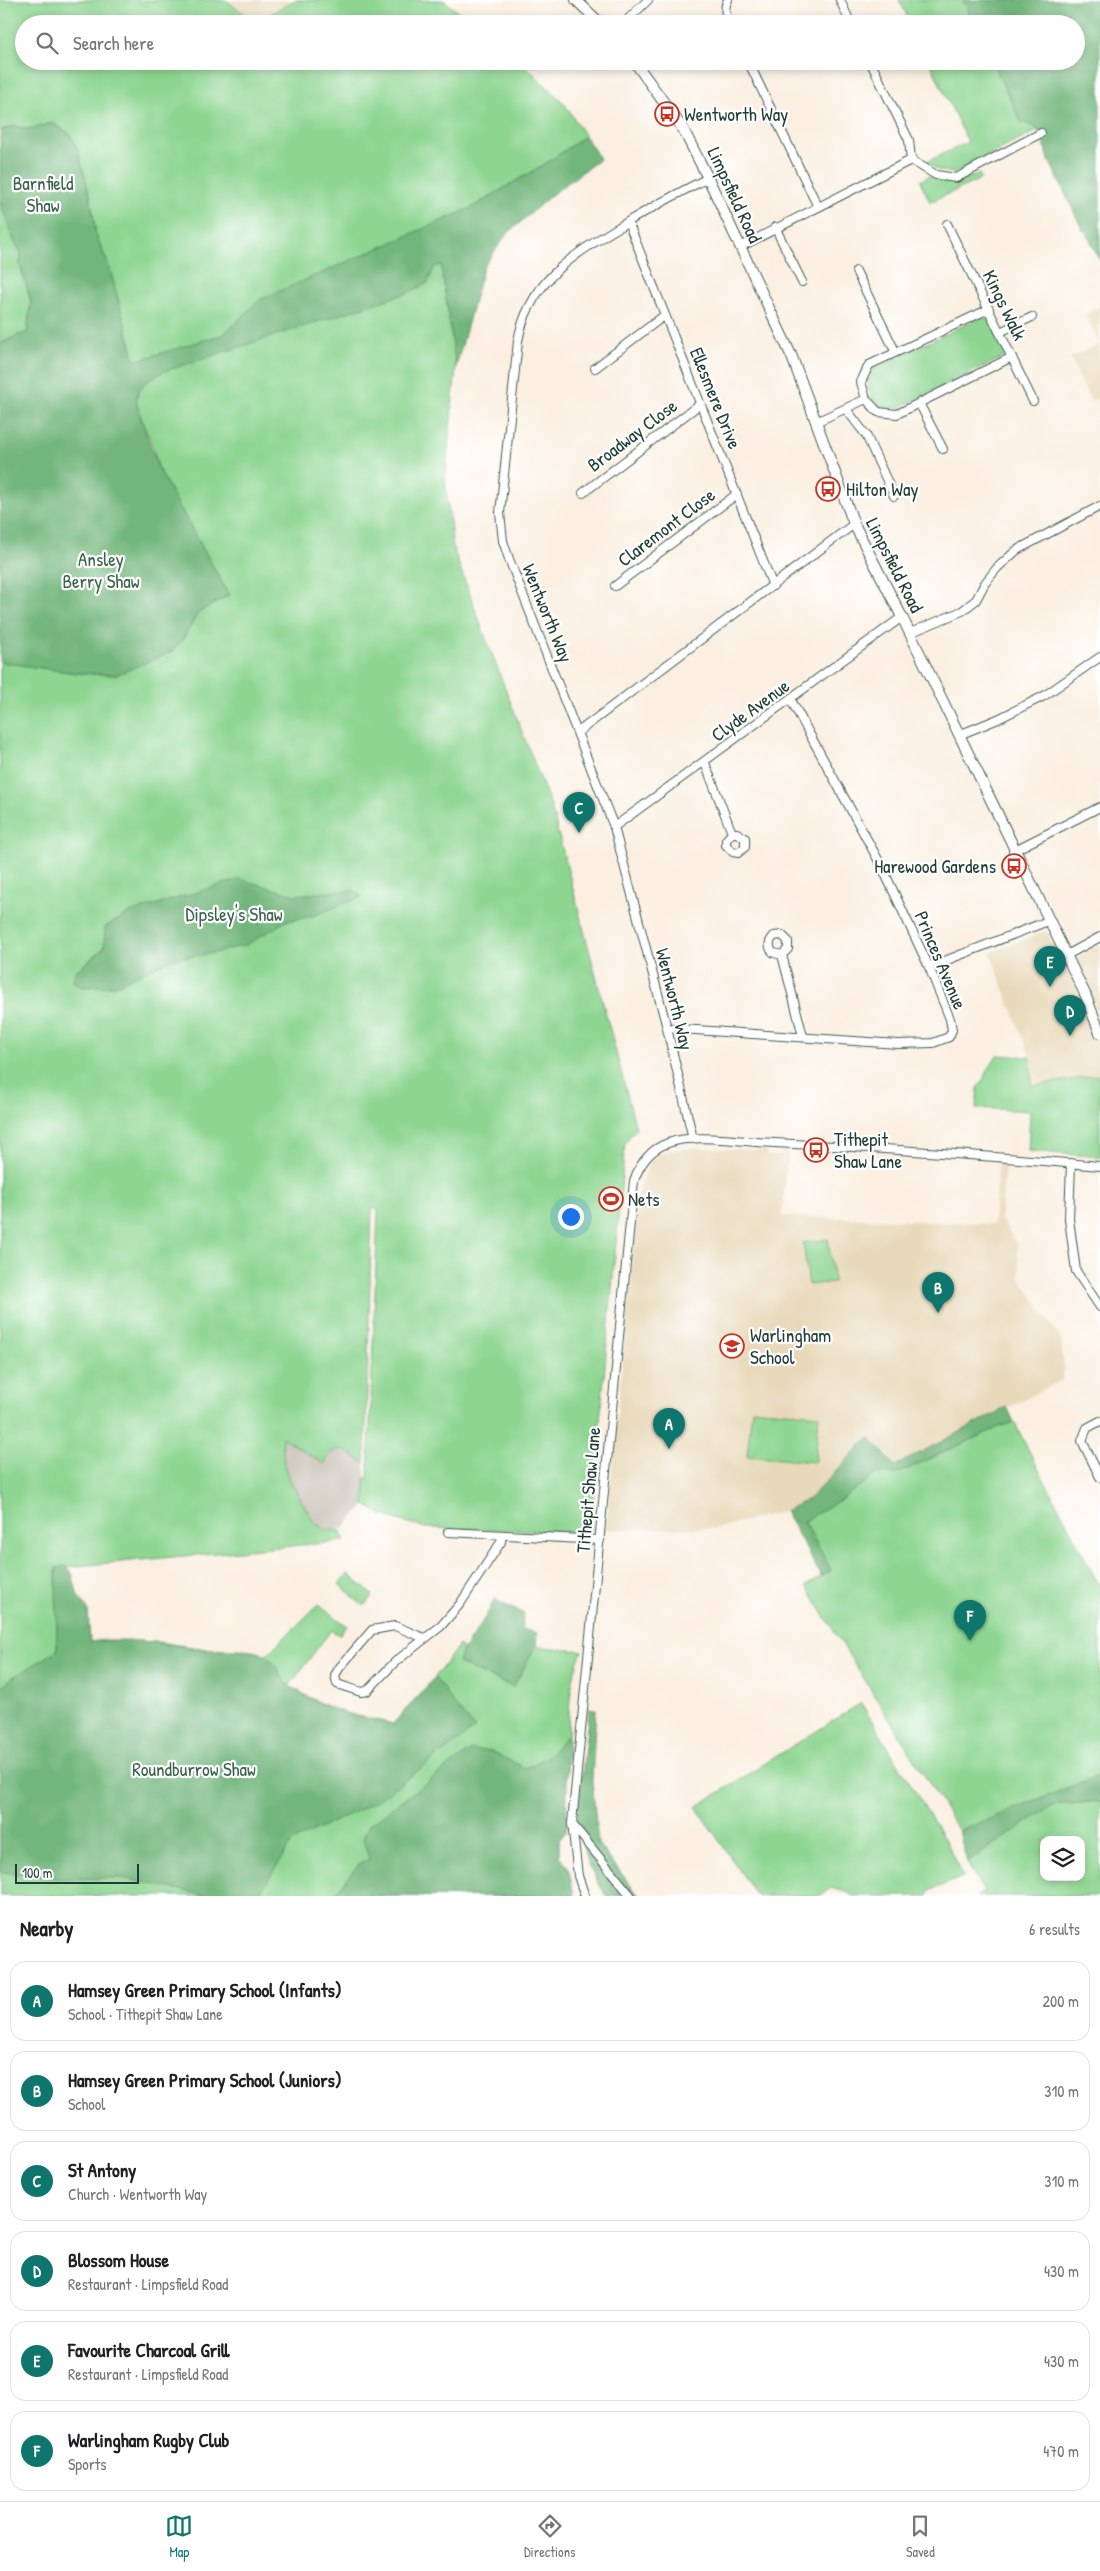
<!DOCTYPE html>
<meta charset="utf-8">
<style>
body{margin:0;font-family:"Patrick Hand",sans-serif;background:#f2f2f2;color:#202124}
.controls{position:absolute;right:15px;bottom:15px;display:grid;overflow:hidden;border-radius:10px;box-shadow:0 2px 8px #0003}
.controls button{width:45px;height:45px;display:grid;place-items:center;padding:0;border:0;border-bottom:1px solid #e0e0e0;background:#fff;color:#202124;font:25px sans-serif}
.scale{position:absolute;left:15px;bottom:12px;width:124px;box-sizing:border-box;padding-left:5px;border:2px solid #1f3d34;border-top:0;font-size:14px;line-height:18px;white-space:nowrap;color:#1f3d34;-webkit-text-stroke:4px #fff;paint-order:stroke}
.you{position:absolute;left:570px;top:1216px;width:18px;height:18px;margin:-12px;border:4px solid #fff;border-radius:50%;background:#1a73e8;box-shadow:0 0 0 8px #1a73e833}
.badge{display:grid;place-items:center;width:32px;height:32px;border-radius:50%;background:#0f766e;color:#fff;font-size:16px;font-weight:700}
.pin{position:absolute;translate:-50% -41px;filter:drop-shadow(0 1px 2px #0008)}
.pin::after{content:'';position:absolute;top:26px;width:18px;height:15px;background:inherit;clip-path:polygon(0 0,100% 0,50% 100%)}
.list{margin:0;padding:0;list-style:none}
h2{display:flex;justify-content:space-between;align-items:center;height:65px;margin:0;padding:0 20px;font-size:21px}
h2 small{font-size:16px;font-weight:400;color:#757577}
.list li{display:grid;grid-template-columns:32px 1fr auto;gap:15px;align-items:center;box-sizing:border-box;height:80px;margin:0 10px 10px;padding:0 10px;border:1px solid #e0e0e0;border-radius:15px}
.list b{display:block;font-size:19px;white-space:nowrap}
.list p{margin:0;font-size:16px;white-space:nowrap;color:#757577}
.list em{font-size:16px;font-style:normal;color:#757577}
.icon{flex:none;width:28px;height:28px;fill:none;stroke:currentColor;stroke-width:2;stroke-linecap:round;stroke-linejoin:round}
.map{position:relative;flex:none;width:1100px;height:1896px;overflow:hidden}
.search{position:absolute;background:#fff;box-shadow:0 2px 8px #0003;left:15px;right:15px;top:15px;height:55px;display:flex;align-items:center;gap:12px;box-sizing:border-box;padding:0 18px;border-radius:28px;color:#757577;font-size:19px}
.sheet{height:605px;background:#fff}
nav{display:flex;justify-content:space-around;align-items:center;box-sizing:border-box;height:70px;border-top:1px solid #e0e0e0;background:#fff;font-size:14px;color:#757577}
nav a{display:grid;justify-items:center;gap:2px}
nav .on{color:#0f766e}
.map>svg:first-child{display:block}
.built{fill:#e8d9ba}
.industrial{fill:#c9c3b8}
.green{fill:#8dd591;stroke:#568962;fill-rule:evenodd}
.forest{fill:#72b67b;stroke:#487a58}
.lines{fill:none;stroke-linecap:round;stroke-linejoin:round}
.minor-casing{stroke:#40584e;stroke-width:10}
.major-casing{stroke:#40584e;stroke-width:12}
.minor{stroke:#fff;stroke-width:8}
.major{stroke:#fff;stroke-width:10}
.labels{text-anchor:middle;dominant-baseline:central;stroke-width:4.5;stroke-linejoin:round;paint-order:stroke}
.poi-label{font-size:19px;fill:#1f3d34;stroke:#fff;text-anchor:start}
.park-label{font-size:19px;fill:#3a634b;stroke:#fff}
.street-label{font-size:19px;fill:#1f3d34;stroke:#fff}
</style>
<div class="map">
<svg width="1100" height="1896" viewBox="0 0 1100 1896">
<rect width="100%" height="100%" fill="#fff"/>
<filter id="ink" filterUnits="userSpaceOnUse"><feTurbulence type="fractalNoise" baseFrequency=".02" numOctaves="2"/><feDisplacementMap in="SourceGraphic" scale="10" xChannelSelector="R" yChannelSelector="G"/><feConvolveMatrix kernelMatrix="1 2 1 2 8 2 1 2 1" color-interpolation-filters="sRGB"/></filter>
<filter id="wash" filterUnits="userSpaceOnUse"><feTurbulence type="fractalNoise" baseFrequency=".0096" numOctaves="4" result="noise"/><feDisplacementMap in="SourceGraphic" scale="20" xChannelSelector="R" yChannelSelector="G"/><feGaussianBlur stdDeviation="1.12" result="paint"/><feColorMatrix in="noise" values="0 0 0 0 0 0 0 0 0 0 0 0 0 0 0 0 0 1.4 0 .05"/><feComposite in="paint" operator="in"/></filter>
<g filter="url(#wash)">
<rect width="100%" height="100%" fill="#faefe0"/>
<g class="built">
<path d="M 225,0 L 295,0 L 256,22 Z"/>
<path d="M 1100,306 L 1100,397 L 1091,401 L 1070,358 L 1100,344 L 1085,314 Z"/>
<path d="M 1046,931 L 1078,992 L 1097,1039 L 1100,1051 L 1100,1074 L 1032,1086 L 1030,1057 L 990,953 Z"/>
<path d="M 1100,944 L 1100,1018 L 1075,959 Z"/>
<path d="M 694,1148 L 765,1150 L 768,1156 L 780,1156 L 781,1151 L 788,1151 L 782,1216 L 994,1224 L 998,1164 L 1005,1164 L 1001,1220 L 1017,1244 L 1021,1280 L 1061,1340 L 1064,1368 L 1062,1380 L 895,1466 L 869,1437 L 810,1498 L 785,1511 L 717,1528 L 606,1530 L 640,1183 L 651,1161 L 660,1154 L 671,1150 Z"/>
</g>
<path class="industrial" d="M 282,1436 L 323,1464 L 332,1452 L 343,1449 L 365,1463 L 365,1505 L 343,1528 L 325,1530 L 314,1522 L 291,1484 L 284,1461 Z"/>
<g class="green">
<path d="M 0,0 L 225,0 L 256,22 L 295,0 L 443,0 L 474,24 L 24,24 L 24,61 L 520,61 L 564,103 L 585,136 L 551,160 L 471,208 L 322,273 L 225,333 L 441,264 L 456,367 L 445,480 L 453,548 L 486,639 L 551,806 L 636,1128 L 625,1143 L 590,1532 L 425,1528 L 382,1515 L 365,1505 L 365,1478 L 368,1478 L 378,1210 L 372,1208 L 365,1463 L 343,1449 L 332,1452 L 324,1464 L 282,1437 L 284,1461 L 291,1483 L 314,1522 L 325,1530 L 340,1530 L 345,1541 L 56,1568 L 57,1651 L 103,1640 L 158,1642 L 207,1649 L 261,1653 L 265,1656 L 319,1604 L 347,1626 L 339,1635 L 331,1630 L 289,1686 L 338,1712 L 393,1724 L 435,1677 L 459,1645 L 463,1648 L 458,1663 L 513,1687 L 536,1646 L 582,1651 C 570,1678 569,1705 568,1735 L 547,1757 L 566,1831 L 559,1840 L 559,1856 L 568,1867 L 574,1896 L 0,1896 L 0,662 L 76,673 L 116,675 L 183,639 L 198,613 L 229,595 L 159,470 L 153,447 L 137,408 L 110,269 L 96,235 L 91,200 L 78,150 L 70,134 L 52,123 L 28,129 L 15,126 L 0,130 Z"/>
<path d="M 899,0 L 963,0 L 974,24 L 911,24 Z"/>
<path d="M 929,61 L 992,61 L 1021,122 L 1037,127 L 1039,130 L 954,173 L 938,170 L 926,162 L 968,142 Z"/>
<path d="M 979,174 L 981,179 L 930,202 L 920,181 L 929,176 L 955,183 Z"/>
<path d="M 0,201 L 13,238 L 21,253 L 20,265 L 31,302 L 27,333 L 18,335 L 0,344 Z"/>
<path d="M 979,318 L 989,319 L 1005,349 L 1004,357 L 898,408 L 880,407 C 867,394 865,386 873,369 Z"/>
<path d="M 997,1055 L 1030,1057 L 1032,1086 L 1098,1075 L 1100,1083 L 1100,1157 L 1028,1151 L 1030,1111 L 976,1108 L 978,1088 Z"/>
<path d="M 828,1239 L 834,1282 L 809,1285 L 803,1243 Z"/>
<path d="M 752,1409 L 819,1415 L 815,1462 L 747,1456 Z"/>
<path d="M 1014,1422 L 1100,1587 L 1100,1775 L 959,1831 L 806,1586 L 831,1570 L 804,1521 L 842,1499 L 877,1473 L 896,1474 L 1001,1426 Z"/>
<path d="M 348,1574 L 373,1595 L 364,1606 L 339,1584 Z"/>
<path d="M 861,1703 L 946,1842 L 963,1877 L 929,1891 L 928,1896 L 852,1896 L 849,1893 L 831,1888 L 819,1896 L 757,1896 L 696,1807 Z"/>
<path d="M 1100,1801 L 1100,1896 L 977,1896 L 984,1892 L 967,1863 L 1010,1831 L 1051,1806 ZM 1044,1840 L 1081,1840 L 1081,1877 L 1044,1877 Z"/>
</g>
<g class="forest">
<path d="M 963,0 L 1100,0 L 1100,261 L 1085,230 L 1083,231 L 1047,156 L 1043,139 L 1036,127 L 1021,122 L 992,61 L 1076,61 L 1076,24 L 974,24 Z"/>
<path d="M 52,123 L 70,134 L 78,150 L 91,200 L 96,235 L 110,269 L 135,361 L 224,334 L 259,300 L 471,208 L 551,160 L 585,136 L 600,159 L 550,196 L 506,235 L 483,268 L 456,367 L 441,265 L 434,267 L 428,283 L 407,293 L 162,372 C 153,378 139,385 137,396 C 134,407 155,455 159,470 L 229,595 L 198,613 L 183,639 L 171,652 L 116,675 L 76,673 L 0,662 L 0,344 L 18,335 L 27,333 L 31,302 L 20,264 L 21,253 L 13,238 L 0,201 L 0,131 L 15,126 L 28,129 Z"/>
<path d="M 240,879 L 295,895 L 354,890 L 362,897 L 313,916 L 286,921 L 246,945 L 209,954 L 172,959 L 114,986 L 83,987 L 73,982 L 75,972 L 104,948 L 105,927 L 129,913 Z"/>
<path d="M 1007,1407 L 1014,1422 L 1001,1426 L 896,1474 L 877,1473 L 842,1499 L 804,1521 L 831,1570 L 821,1576 L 785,1511 L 810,1498 L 869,1437 L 895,1466 Z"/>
<path d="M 66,1566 L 72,1573 L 78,1596 L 88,1610 L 90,1642 C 129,1636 168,1645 207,1649 C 224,1651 245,1648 260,1653 C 277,1658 278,1678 290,1686 C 320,1709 357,1716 393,1724 L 435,1677 L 455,1706 L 475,1728 L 377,1801 L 292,1842 L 258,1896 L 210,1896 L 122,1878 L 63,1879 L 2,1872 L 0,1871 L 0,1688 L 13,1677 L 57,1651 L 56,1568 Z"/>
<path d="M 494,1599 L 524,1614 L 521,1629 L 537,1633 L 536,1646 L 513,1687 L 458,1663 C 466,1639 486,1623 494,1599 Z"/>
<path d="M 589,1709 L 596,1709 L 592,1780 L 598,1844 L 639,1896 L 606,1896 L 589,1867 L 577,1821 Z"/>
<path d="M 568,1735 L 566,1831 L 559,1840 L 559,1856 L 568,1867 L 574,1896 L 333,1896 L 360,1863 L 369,1859 L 363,1838 L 369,1825 L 471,1750 L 490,1751 L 525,1768 L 547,1757 Z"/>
<path d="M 1100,1775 L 1100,1801 L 1051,1806 L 967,1863 L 959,1831 Z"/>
</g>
</g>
<g filter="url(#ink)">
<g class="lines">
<g class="minor-casing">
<g id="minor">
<path d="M 728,0 C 723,8 726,16 730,24"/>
<path d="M 840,0 L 851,24"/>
<path d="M 623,24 L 648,0"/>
<path d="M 748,61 L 818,207"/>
<path d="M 911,160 L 936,175 L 956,178 L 1041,133"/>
<path d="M 628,222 L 773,586"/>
<path d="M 947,224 L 1033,401"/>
<path d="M 775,227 L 802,282"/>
<path d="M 740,247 L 911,160 L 909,140 L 870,61"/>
<path d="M 856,271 L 895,351"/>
<path d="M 1000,332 L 1032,317"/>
<path d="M 595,368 L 665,315"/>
<path d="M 866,399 L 878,412 L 897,414 L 1012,357"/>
<path d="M 919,403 L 943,449"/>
<path d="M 846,409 L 866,435 L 894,496"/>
<path d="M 816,422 L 866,399 L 861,382 L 869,365 L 989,309"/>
<path d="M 583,493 L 700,404"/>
<path d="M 615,586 L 737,494"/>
<path d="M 910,633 L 962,611 L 976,600 L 985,583 L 997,568 L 1017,550 L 1100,506"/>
<path d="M 578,732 L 854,524"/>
<path d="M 959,735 L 998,719 L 1044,696 L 1100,657"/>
<path d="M 705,763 L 732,833 L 726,840 L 726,845 L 733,852 L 738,853 L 745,847 L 745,838 L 737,833 L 732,833"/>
<path d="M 614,827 L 902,617"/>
<path d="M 1013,851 L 1100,807"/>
<path d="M 782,955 L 774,953 C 768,948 768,942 774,936 L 782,935 L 788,941 L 788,949 L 782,955 L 803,1036"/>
<path d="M 1065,956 L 1100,937"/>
<path d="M 929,967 L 1048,921"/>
<path d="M 667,1028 L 898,1044 L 933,1043 L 949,1037 L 952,1030 L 950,1019 L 929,967 L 881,865 L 791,700"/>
<path d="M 693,1139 L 667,1028 L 614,827 L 509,559 L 503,541 L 500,513 L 518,341 C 528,285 569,257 614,230 C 645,211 676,194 708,178"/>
<path d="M 1071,1163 L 1069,1219 L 1076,1271 L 1100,1307"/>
<path d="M 1100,1421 L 1087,1428 L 1082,1441 L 1100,1477"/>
<path d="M 448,1532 L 600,1540"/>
<path d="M 424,1638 L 395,1626 L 372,1630 L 340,1667 L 335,1675 L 337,1684 L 361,1692 L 367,1691 L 395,1662 L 441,1626 L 460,1604 L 501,1542 L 502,1535"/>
<path d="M 572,1824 L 631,1896"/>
<path d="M 585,1896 L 578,1876 L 572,1823 L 634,1181 C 639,1165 650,1149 668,1143 C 696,1133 743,1142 774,1143 C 882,1148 991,1156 1100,1166"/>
</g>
</g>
<g class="major-casing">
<g id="major">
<path d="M 576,0 L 601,24"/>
<path d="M 634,61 L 683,129 L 708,178 L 792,357 L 854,524 L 902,617 L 1085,994 L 1100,1033"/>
</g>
</g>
<use href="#minor" class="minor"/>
<use href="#major" class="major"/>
</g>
</g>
<defs>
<g id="bus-ring" transform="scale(1.25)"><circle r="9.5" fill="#fff" stroke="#c8321e" stroke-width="1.5"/><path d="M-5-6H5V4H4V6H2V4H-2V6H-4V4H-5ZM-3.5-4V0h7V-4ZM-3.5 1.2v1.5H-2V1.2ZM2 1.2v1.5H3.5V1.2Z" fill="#c8321e"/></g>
<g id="stadium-ring" transform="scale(1.25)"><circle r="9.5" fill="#fff" stroke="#c8321e" stroke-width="1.5"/><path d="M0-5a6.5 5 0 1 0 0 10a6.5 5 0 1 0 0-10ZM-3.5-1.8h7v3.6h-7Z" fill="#c8321e"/></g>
<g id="school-ring" transform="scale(1.25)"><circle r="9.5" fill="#fff" stroke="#c8321e" stroke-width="1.5"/><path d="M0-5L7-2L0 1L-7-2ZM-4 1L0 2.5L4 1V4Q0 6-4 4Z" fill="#c8321e"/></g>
</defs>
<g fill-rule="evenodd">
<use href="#bus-ring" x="667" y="114"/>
<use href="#bus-ring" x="828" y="489"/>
<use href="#bus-ring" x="1014" y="866"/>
<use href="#bus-ring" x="816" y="1150"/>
<use href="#stadium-ring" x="611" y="1199"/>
<use href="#school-ring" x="732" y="1346"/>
</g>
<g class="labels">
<g class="poi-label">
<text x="684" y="114">Wentworth Way</text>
<text x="846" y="489">Hilton Way</text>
<text x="996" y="866" text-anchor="end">Harewood Gardens</text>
<text x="834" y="1139">Tithepit<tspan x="834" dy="22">Shaw Lane</tspan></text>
<text x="628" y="1199">Nets</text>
<text x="750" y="1335">Warlingham<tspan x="750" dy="22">School</tspan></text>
</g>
<g class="park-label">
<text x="43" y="183">Barnfield<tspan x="43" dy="22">Shaw</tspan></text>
<text x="101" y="559">Ansley<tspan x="101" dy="22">Berry Shaw</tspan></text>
<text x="234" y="914">Dipsley's Shaw</text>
<text x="194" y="1769">Roundburrow Shaw</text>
</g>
<g class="street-label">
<text transform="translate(735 195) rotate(65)">Limpsfield Road</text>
<text transform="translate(1005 305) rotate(64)">Kings Walk</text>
<text transform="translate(716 398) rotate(68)">Ellesmere Drive</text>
<text transform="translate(632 435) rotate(-37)">Broadway Close</text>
<text transform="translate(666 527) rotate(-37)">Claremont Close</text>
<text transform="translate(895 565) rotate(63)">Limpsfield Road</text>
<text transform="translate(548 613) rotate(68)">Wentworth Way</text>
<text transform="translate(750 710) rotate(-36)">Clyde Avenue</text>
<text transform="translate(941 960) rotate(67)">Princes Avenue</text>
<text transform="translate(675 999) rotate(76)">Wentworth Way</text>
<text transform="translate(588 1490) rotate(-85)">Tithepit Shaw Lane</text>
</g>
</g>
</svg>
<div class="controls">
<button><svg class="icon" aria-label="layers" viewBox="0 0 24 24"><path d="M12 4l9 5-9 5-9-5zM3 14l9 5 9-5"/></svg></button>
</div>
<div class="scale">100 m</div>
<div class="you"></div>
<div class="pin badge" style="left:669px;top:1449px">A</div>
<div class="pin badge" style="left:938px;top:1313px">B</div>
<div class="pin badge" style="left:579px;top:833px">C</div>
<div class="pin badge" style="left:1070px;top:1036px">D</div>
<div class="pin badge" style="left:1050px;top:987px">E</div>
<div class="pin badge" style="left:970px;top:1641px">F</div>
<div class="search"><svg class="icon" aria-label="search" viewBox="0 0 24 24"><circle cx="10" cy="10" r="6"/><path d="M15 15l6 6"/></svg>Search here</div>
</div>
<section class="sheet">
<h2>Nearby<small>6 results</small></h2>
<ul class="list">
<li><span class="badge">A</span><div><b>Hamsey Green Primary School (Infants)</b><p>School · Tithepit Shaw Lane</p></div><em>200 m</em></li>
<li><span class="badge">B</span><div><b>Hamsey Green Primary School (Juniors)</b><p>School</p></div><em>310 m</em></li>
<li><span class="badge">C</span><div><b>St Antony</b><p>Church · Wentworth Way</p></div><em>310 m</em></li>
<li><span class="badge">D</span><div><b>Blossom House</b><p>Restaurant · Limpsfield Road</p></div><em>430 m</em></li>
<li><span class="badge">E</span><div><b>Favourite Charcoal Grill</b><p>Restaurant · Limpsfield Road</p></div><em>430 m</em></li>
<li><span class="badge">F</span><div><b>Warlingham Rugby Club</b><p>Sports</p></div><em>470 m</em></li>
</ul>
</section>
<nav>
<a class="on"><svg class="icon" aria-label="map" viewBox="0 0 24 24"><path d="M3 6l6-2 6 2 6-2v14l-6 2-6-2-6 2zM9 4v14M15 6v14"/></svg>Map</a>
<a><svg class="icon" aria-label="directions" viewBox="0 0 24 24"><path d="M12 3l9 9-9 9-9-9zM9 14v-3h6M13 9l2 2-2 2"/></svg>Directions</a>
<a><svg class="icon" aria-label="saved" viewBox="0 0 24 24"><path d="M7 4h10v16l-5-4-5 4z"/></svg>Saved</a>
</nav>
